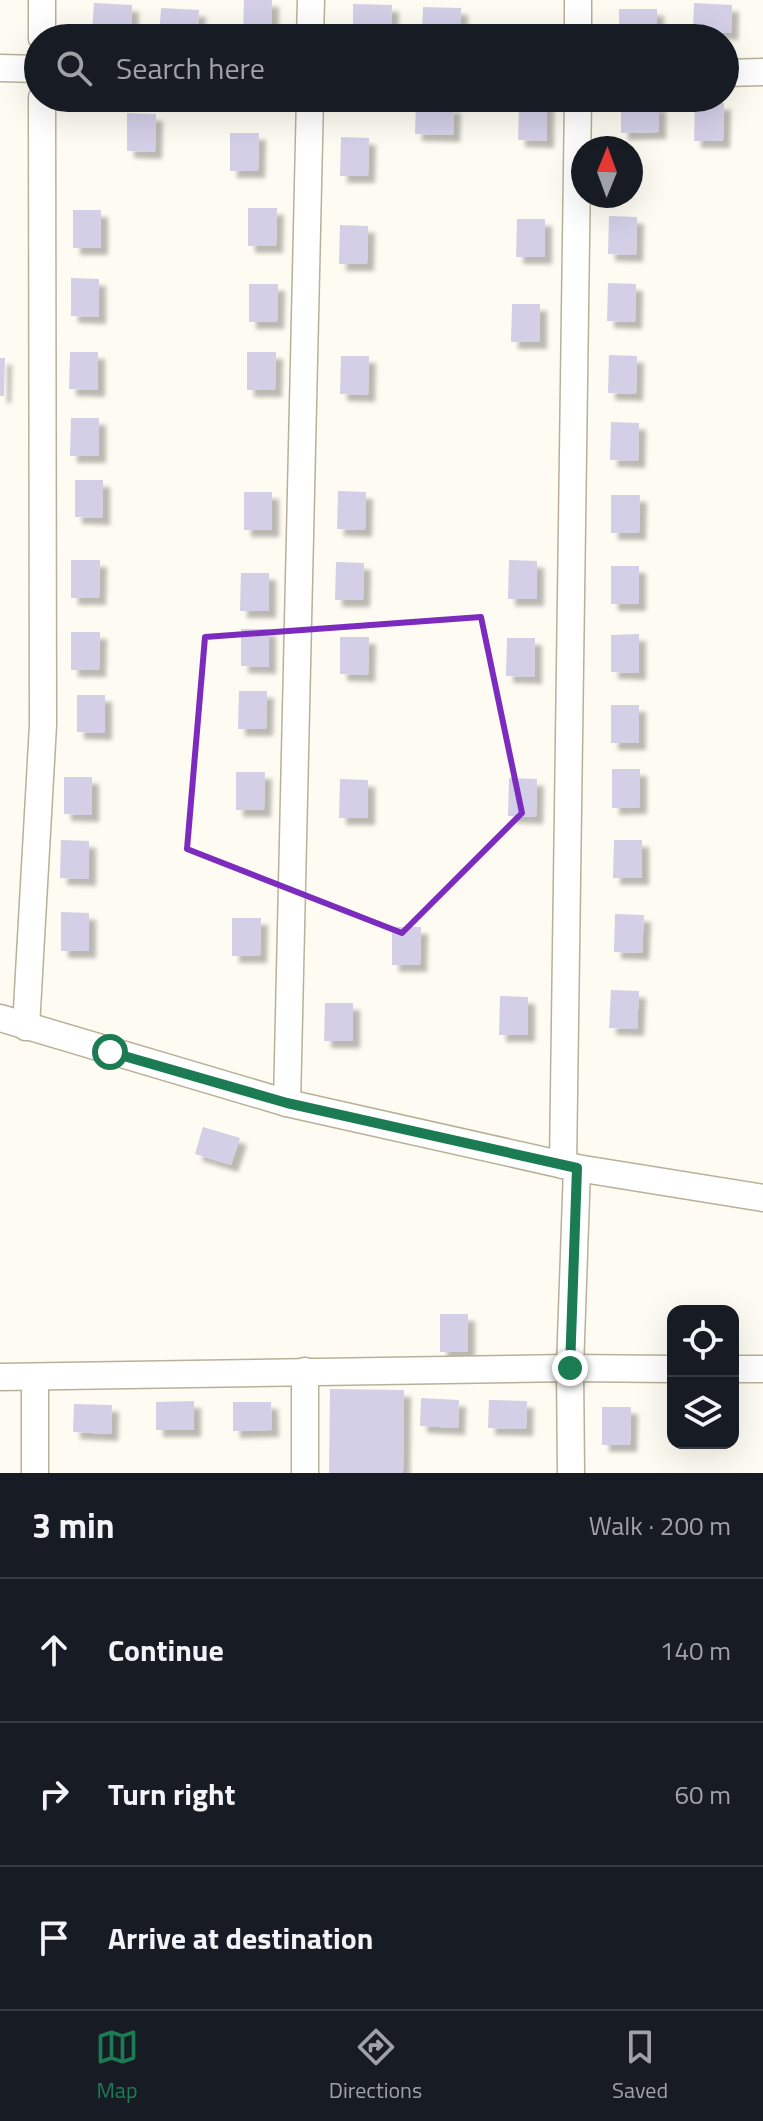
<!DOCTYPE html>
<meta charset="utf-8">
<style>
body{margin:0;font-family:"Titillium Web",sans-serif;background:#242831;color:#f1f3f6}
.controls{position:absolute;right:24px;bottom:24px;display:grid;overflow:hidden;border-radius:16px;box-shadow:0 8px 32px #0002}
.controls button{width:72px;height:72px;display:grid;place-items:center;padding:0;border:0;border-bottom:2px solid #363941;background:#171b24;color:#f1f3f6;font:40px sans-serif}
.compass{position:absolute;left:571px;top:136px;width:72px;height:72px;border-radius:50%;background:#171b24;box-shadow:0 8px 32px #0002;rotate:1deg}
.stop{position:absolute;width:24px;height:24px;margin:-18px;border:6px solid #1b7c54;border-radius:50%;background:#fff}
.stop.end{background:#1b7c54;border-color:#fff;box-shadow:0 2px 8px #0008}
.list{margin:0;padding:0;list-style:none}
h2{display:flex;justify-content:space-between;align-items:center;height:104px;margin:0;padding:0 32px;font-size:34px}
h2 small{font-size:26px;font-weight:400;color:#9ea1a6}
.list li{display:grid;grid-template-columns:52px 1fr auto;gap:24px;align-items:center;box-sizing:border-box;height:144px;padding:0 32px;border-top:2px solid #363941}
.list b{display:block;font-size:30px;white-space:nowrap}
.list em{font-size:26px;font-style:normal;color:#9ea1a6}
.icon{flex:none;width:44px;height:44px;fill:none;stroke:currentColor;stroke-width:2;stroke-linecap:round;stroke-linejoin:round}
.map{position:relative;flex:none;width:763px;height:1473px;overflow:hidden}
.search{position:absolute;background:#171b24;box-shadow:0 8px 32px #0002;left:24px;right:24px;top:24px;height:88px;display:flex;align-items:center;gap:20px;box-sizing:border-box;padding:0 28px;border-radius:44px;color:#9ea1a6;font-size:30px}
.sheet{height:536px;background:#171b24}
nav{display:flex;justify-content:space-around;align-items:center;box-sizing:border-box;height:112px;border-top:2px solid #363941;background:#171b24;font-size:22px;color:#9ea1a6}
nav a{display:grid;justify-items:center;gap:4px}
nav .on{color:#1b7c54}
.map>svg:first-child{display:block}
.building{fill:#d2cfe7;filter:url(#shadow)}
.lines{fill:none;stroke-linecap:round;stroke-linejoin:round}
.minor-casing{stroke:#b8b199;stroke-width:29}
.minor{stroke:#fff;stroke-width:26}
.route{stroke:#1b7c54;stroke-width:10}
.marked{fill:none;stroke:#7b2cbf;stroke-width:6;stroke-linejoin:round}
</style>
<div class="map">
<svg width="763" height="1473" viewBox="0 0 763 1473">
<defs>
<filter id="shadow"><feDropShadow dx="7" dy="7" stdDeviation="2" flood-color="#0004"/></filter>
</defs>
<rect width="100%" height="100%" fill="#fefbf2"/>
<g class="building">
<path d="M 244,0 L 272,0 L 271,38 L 243,38 Z"/>
<path d="M 94,3 L 132,5 L 131,33 L 92,31 Z"/>
<path d="M 694,3 L 732,5 L 731,33 L 693,31 Z"/>
<path d="M 353,4 L 392,5 L 391,33 L 353,32 Z"/>
<path d="M 423,7 L 461,8 L 460,36 L 422,35 Z"/>
<path d="M 161,8 L 199,10 L 197,38 L 159,37 Z"/>
<rect x="619" y="9" width="38" height="28"/>
<path d="M 519,102 L 547,102 L 547,141 L 518,140 Z"/>
<path d="M 695,103 L 724,103 L 723,141 L 694,141 Z"/>
<path d="M 659,104 L 659,132 L 621,133 L 621,105 Z"/>
<path d="M 416,106 L 454,106 L 453,135 L 415,134 Z"/>
<path d="M 127,113 L 156,114 L 155,152 L 127,151 Z"/>
<path d="M 230,133 L 259,133 L 258,171 L 230,171 Z"/>
<path d="M 341,137 L 369,138 L 368,176 L 340,176 Z"/>
<path d="M 248,208 L 277,208 L 276,246 L 248,246 Z"/>
<rect x="73" y="210" width="28" height="38"/>
<path d="M 609,216 L 637,217 L 636,255 L 608,254 Z"/>
<path d="M 517,219 L 545,219 L 545,257 L 516,257 Z"/>
<path d="M 340,225 L 368,226 L 367,264 L 339,264 Z"/>
<path d="M 71,278 L 99,279 L 99,317 L 71,316 Z"/>
<path d="M 608,283 L 636,284 L 635,322 L 607,321 Z"/>
<path d="M 249,284 L 278,284 L 277,322 L 249,322 Z"/>
<path d="M 512,304 L 540,304 L 540,342 L 511,342 Z"/>
<path d="M 70,352 L 98,352 L 98,390 L 69,389 Z"/>
<path d="M 247,352 L 276,352 L 275,390 L 247,390 Z"/>
<path d="M 609,355 L 637,356 L 636,394 L 608,393 Z"/>
<path d="M 341,356 L 369,356 L 368,395 L 340,394 Z"/>
<path d="M 0,358 L 5,358 L 4,396 L 0,396 Z"/>
<path d="M 71,418 L 99,418 L 99,456 L 70,456 Z"/>
<path d="M 611,422 L 639,423 L 638,461 L 610,460 Z"/>
<path d="M 75,480 L 103,480 L 103,518 L 75,517 Z"/>
<path d="M 338,491 L 366,492 L 365,530 L 337,529 Z"/>
<rect x="244" y="492" width="28" height="38"/>
<path d="M 611,495 L 640,495 L 639,533 L 611,533 Z"/>
<path d="M 71,560 L 100,560 L 99,598 L 71,598 Z"/>
<path d="M 509,560 L 537,561 L 537,599 L 508,599 Z"/>
<path d="M 336,562 L 364,563 L 363,600 L 335,600 Z"/>
<rect x="611" y="566" width="28" height="38"/>
<path d="M 241,573 L 269,573 L 269,611 L 240,611 Z"/>
<path d="M 241,629 L 269,629 L 269,667 L 241,666 Z"/>
<path d="M 71,632 L 100,632 L 99,670 L 71,670 Z"/>
<path d="M 639,634 L 639,673 L 611,672 L 611,635 Z"/>
<path d="M 340,637 L 369,637 L 368,675 L 340,674 Z"/>
<path d="M 507,638 L 535,638 L 535,677 L 506,676 Z"/>
<path d="M 239,691 L 267,691 L 266,729 L 238,729 Z"/>
<path d="M 77,695 L 105,695 L 105,733 L 77,732 Z"/>
<rect x="611" y="705" width="28" height="38"/>
<path d="M 612,769 L 640,769 L 640,807 L 612,808 Z"/>
<path d="M 236,772 L 265,772 L 264,810 L 236,810 Z"/>
<path d="M 64,777 L 92,777 L 92,815 L 64,814 Z"/>
<path d="M 509,778 L 537,779 L 536,817 L 508,816 Z"/>
<path d="M 340,779 L 368,780 L 368,818 L 339,818 Z"/>
<path d="M 61,840 L 89,841 L 89,879 L 60,878 Z"/>
<path d="M 614,840 L 642,840 L 642,878 L 613,878 Z"/>
<path d="M 61,912 L 89,913 L 89,951 L 61,951 Z"/>
<path d="M 615,914 L 644,915 L 642,953 L 614,952 Z"/>
<path d="M 232,918 L 261,918 L 260,956 L 232,956 Z"/>
<path d="M 392,927 L 421,927 L 420,965 L 392,965 Z"/>
<path d="M 611,990 L 639,991 L 637,1029 L 609,1028 Z"/>
<path d="M 500,996 L 528,997 L 528,1035 L 499,1035 Z"/>
<path d="M 325,1003 L 353,1003 L 353,1041 L 324,1041 Z"/>
<path d="M 203,1127 L 240,1138 L 231,1165 L 195,1154 Z"/>
<rect x="440" y="1314" width="28" height="38"/>
<path d="M 330,1389 L 404,1390 L 403,1473 L 329,1473 Z"/>
<path d="M 421,1398 L 459,1400 L 458,1428 L 420,1426 Z"/>
<path d="M 489,1400 L 527,1401 L 526,1429 L 488,1428 Z"/>
<path d="M 194,1401 L 194,1430 L 156,1430 L 156,1402 Z"/>
<path d="M 233,1402 L 271,1402 L 272,1430 L 233,1431 Z"/>
<path d="M 74,1404 L 112,1405 L 111,1434 L 73,1432 Z"/>
<path d="M 602,1407 L 631,1407 L 630,1445 L 602,1445 Z"/>
</g>
<g class="lines">
<g class="minor-casing">
<g id="minor">
<path d="M 578,0 L 578,38"/>
<path d="M 42,38 L 42,0"/>
<path d="M 310,38 L 311,0"/>
<path d="M 0,68 L 38,69"/>
<path d="M 725,73 L 763,72"/>
<path d="M 0,1018 L 287,1103 L 577,1168 L 763,1198"/>
<path d="M 26,1027 L 43,725 L 42,98"/>
<path d="M 287,1103 L 310,98"/>
<path d="M 563,1165 L 578,98"/>
<path d="M 733,1369 L 763,1369"/>
<path d="M 0,1377 L 570,1368 L 673,1369"/>
<path d="M 35,1378 L 35,1473"/>
<path d="M 305,1473 L 305,1371"/>
<path d="M 571,1473 L 570,1368 L 577,1168"/>
</g>
</g>
<use href="#minor" class="minor"/>
</g>
<g class="lines">
<path class="route" d="M 110,1052 L 287,1103 L 577,1168 L 570,1368"/>
</g>
<path class="marked" d="M 481,617 L 522,813 L 402,933 L 187,849 L 205,637 Z"/>
</svg>
<div class="controls">
<button><svg class="icon" aria-label="locate" viewBox="0 0 24 24"><circle cx="12" cy="12" r="6"/><path d="M12 2v4M12 18v4M2 12h4M18 12h4"/></svg></button>
<button><svg class="icon" aria-label="layers" viewBox="0 0 24 24"><path d="M12 4l9 5-9 5-9-5zM3 14l9 5 9-5"/></svg></button>
</div>
<svg class="compass" viewBox="-18 -18 36 36"><path d="M0-13l5 13h-10z" fill="#e53935"/><path d="M0 13l5-13h-10z" fill="#9ea1a6"/></svg>
<div class="stop" style="left:110px;top:1052px"></div>
<div class="stop end" style="left:570px;top:1368px"></div>
<div class="search"><svg class="icon" aria-label="search" viewBox="0 0 24 24"><circle cx="10" cy="10" r="6"/><path d="M15 15l6 6"/></svg>Search here</div>
</div>
<section class="sheet">
<h2>3 min<small>Walk · 200 m</small></h2>
<ul class="list">
<li><svg class="icon" aria-label="ahead" viewBox="0 0 24 24"><path d="M12 20V5M6 11l6-6 6 6"/></svg><div><b>Continue</b></div><em>140 m</em></li>
<li><svg class="icon" aria-label="right" viewBox="0 0 24 24"><path d="M7 20v-9h11M14 6l5 5-5 5"/></svg><div><b>Turn right</b></div><em>60 m</em></li>
<li><svg class="icon" aria-label="arrive" viewBox="0 0 24 24"><path d="M6 21V4h12l-3 4 3 4H6"/></svg><div><b>Arrive at destination</b></div></li>
</ul>
</section>
<nav>
<a class="on"><svg class="icon" aria-label="map" viewBox="0 0 24 24"><path d="M3 6l6-2 6 2 6-2v14l-6 2-6-2-6 2zM9 4v14M15 6v14"/></svg>Map</a>
<a><svg class="icon" aria-label="directions" viewBox="0 0 24 24"><path d="M12 3l9 9-9 9-9-9zM9 14v-3h6M13 9l2 2-2 2"/></svg>Directions</a>
<a><svg class="icon" aria-label="saved" viewBox="0 0 24 24"><path d="M7 4h10v16l-5-4-5 4z"/></svg>Saved</a>
</nav>
